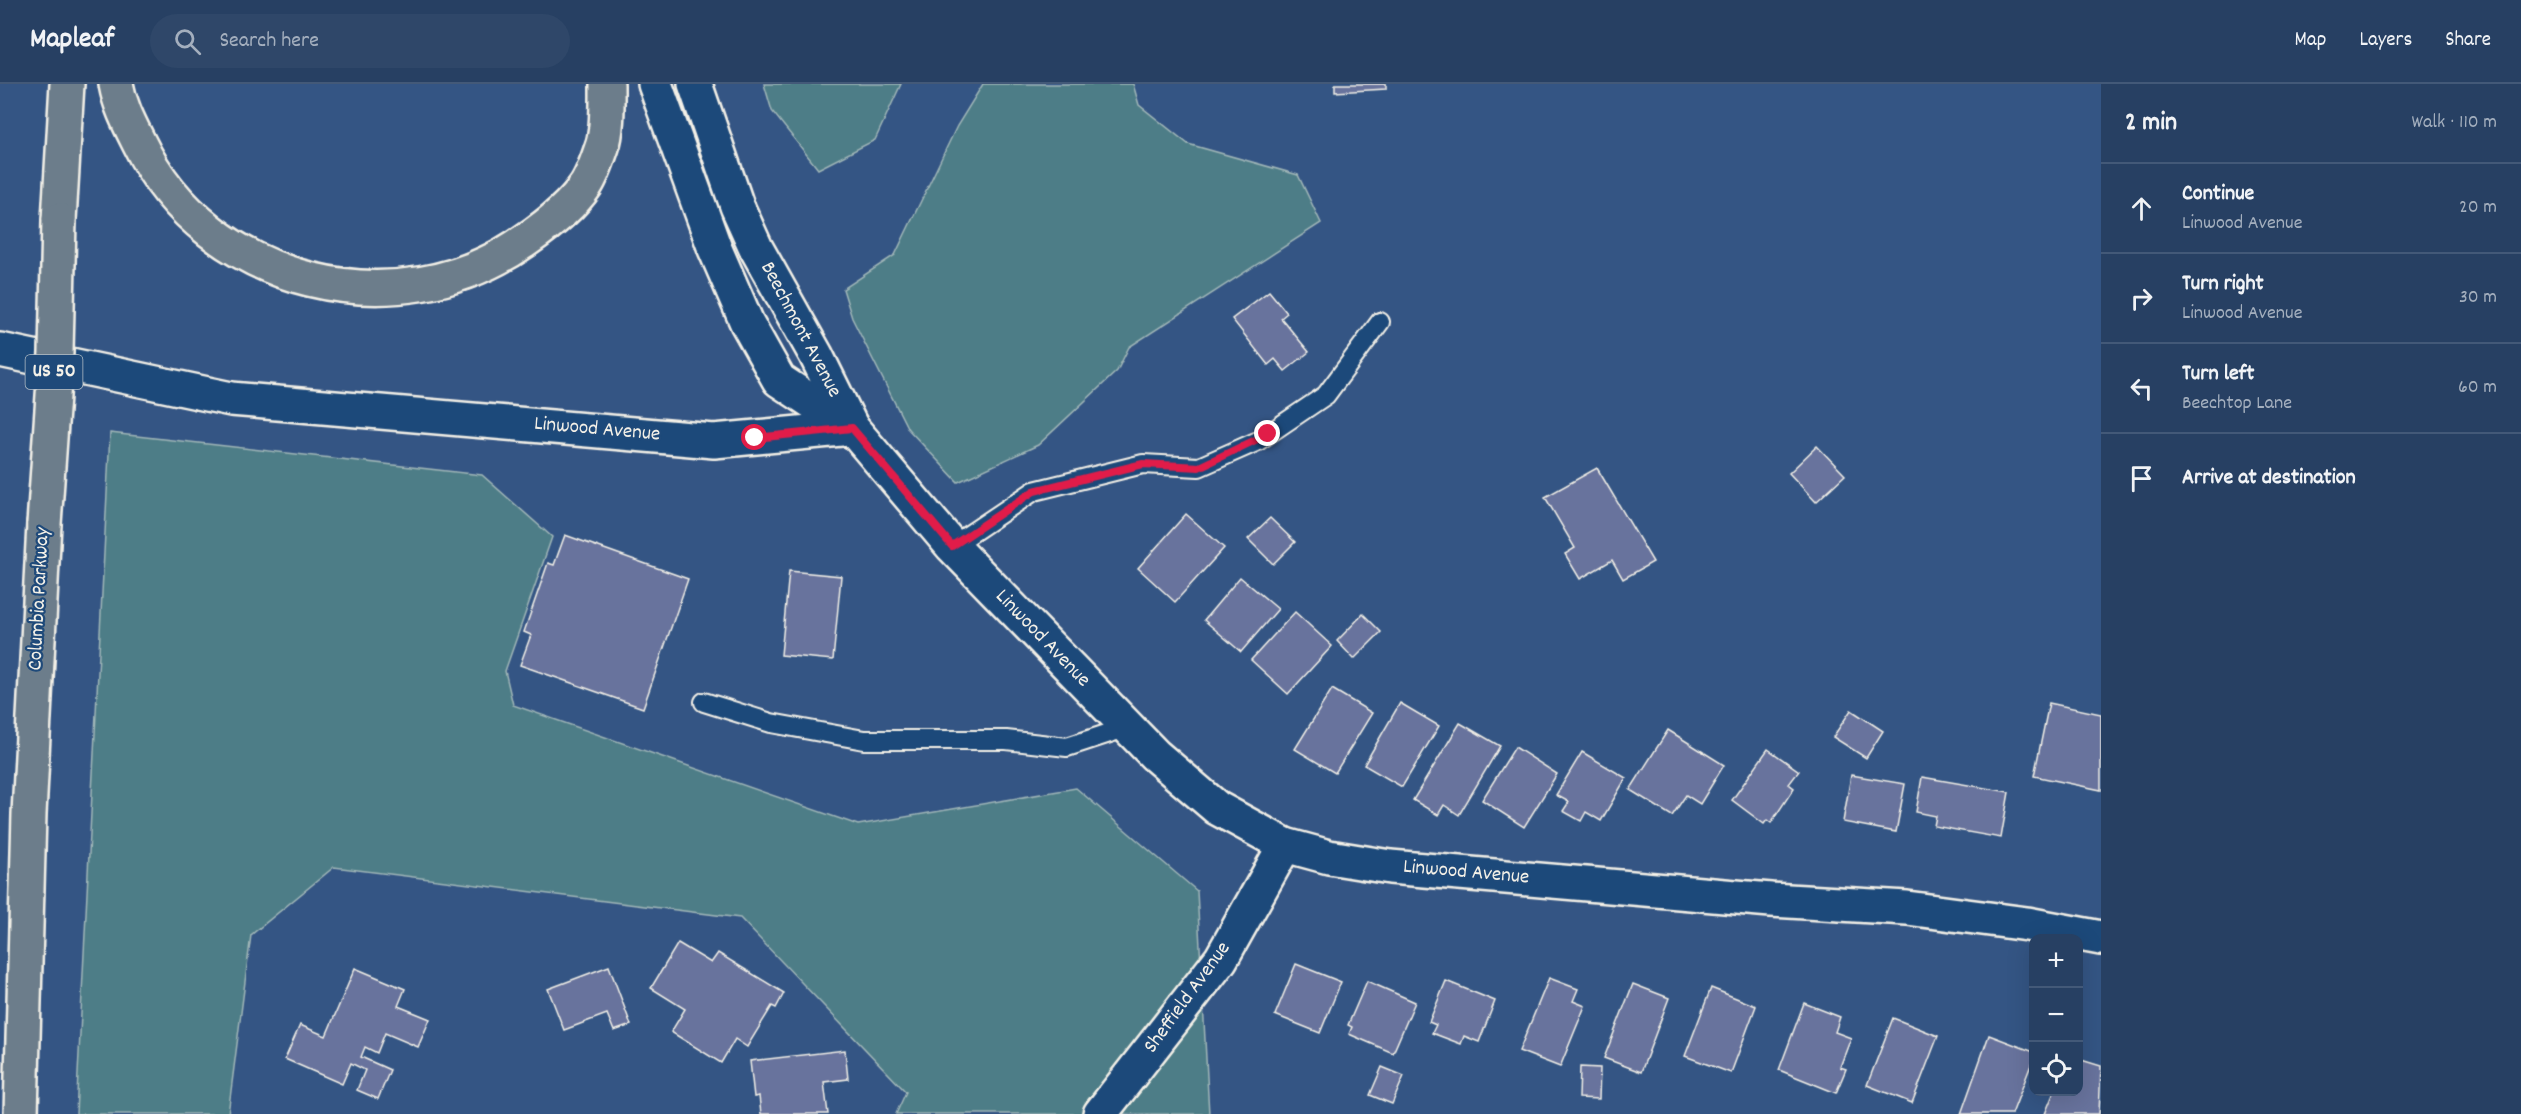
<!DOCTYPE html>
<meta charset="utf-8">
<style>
body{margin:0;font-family:Dekko,sans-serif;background:#2f4769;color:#f1f3f6}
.controls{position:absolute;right:18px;bottom:18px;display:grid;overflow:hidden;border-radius:12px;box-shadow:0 6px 24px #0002}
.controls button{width:54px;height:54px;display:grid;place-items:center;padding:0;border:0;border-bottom:2px solid #435978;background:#274063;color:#f1f3f6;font:30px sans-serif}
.stop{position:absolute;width:18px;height:18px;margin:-14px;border:4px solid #e11d48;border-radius:50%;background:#fff}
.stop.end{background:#e11d48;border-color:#fff;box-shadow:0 2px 6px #0008}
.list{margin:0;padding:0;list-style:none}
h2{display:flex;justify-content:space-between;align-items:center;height:78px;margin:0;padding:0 24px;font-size:26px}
h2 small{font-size:20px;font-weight:400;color:#a4afbe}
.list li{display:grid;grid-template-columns:39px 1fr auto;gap:18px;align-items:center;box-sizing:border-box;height:90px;padding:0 24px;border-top:2px solid #435978}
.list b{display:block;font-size:22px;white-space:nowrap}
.list p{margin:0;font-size:20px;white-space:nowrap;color:#a4afbe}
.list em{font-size:20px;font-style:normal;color:#a4afbe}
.icon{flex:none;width:33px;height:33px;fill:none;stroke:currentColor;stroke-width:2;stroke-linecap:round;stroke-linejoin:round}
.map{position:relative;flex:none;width:2101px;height:1030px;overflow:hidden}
header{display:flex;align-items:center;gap:36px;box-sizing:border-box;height:84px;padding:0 30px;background:#274063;border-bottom:2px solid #435978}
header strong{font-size:28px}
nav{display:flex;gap:33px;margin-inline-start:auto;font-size:21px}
.search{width:420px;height:54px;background:#2f4769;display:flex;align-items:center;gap:15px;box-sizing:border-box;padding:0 21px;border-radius:33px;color:#a4afbe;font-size:22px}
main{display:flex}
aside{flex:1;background:#274063}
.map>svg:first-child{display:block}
.green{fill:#4e7d87;stroke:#a1b7b8;stroke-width:1.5}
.building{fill:#68739d;stroke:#f4f1e8;stroke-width:1.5}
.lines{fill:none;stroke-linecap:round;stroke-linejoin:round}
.lane-casing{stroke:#f4f1e8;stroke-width:22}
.street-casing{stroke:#f4f1e8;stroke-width:38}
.secondary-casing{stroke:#f4f1e8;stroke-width:38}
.highway-casing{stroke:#f4f1e8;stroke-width:38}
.lane{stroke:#1f4a7a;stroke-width:18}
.street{stroke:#1f4a7a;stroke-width:33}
.secondary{stroke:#1f4a7a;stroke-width:33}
.highway{stroke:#6c7d8b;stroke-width:33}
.highway-bridge-casing{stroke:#f4f1e8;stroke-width:38;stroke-linecap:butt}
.highway-bridge{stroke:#6c7d8b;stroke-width:33}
.route{stroke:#e11d48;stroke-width:8}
.labels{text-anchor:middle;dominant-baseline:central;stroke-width:4.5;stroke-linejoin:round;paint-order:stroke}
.shield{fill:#1f4a7a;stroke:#b4bfc7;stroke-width:1.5}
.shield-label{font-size:20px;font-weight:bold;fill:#f4f1e8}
.street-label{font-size:21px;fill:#f4f1e8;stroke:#1f4a7a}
</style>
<header>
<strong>Mapleaf</strong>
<div class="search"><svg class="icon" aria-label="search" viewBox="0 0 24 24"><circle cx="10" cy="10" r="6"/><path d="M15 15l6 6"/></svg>Search here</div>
<nav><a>Map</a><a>Layers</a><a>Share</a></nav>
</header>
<main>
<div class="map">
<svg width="2101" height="1030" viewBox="0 0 2101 1030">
<rect width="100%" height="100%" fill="#345584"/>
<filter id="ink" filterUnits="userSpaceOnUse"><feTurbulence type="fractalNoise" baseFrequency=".0167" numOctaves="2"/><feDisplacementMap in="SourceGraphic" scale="12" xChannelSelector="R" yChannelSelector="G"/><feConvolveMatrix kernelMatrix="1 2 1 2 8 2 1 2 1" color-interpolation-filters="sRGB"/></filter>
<g filter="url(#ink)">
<g class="green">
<path d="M 764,0 L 901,0 L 875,56 L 818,85 L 772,27 Z"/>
<path d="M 983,0 L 1133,0 L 1139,21 L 1188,60 L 1298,91 L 1321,139 L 1129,263 L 1117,287 L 1038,361 L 958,398 L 908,345 L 852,234 L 843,205 L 895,171 L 957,42 Z"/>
<path d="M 110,349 L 482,391 L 552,453 L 505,587 L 513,621 L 858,741 L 1076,704 L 1197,807 L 1209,1030 L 896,1030 L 906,1008 L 740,834 L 334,783 L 251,851 L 228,1030 L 76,1030 Z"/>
</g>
<g class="building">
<path d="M 1335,0 L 1386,0 L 1386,5 L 1335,8 Z"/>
<path d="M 1269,207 L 1287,229 L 1281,234 L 1309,268 L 1285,287 L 1275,275 L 1268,281 L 1232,235 Z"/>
<path d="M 1817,362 L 1845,391 L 1816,418 L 1789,389 Z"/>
<path d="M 1597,384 L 1653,478 L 1623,495 L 1612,476 L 1580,495 L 1565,470 L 1575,464 L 1545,413 Z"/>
<path d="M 1186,430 L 1224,464 L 1175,518 L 1138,484 Z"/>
<path d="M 1270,434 L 1295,458 L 1273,480 L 1248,455 Z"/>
<path d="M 565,451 L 688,495 L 643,624 L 520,581 L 531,551 L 524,548 L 548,479 L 554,481 Z"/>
<path d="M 789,487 L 841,492 L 833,576 L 781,571 Z"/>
<path d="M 1240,493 L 1278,525 L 1241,568 L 1204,536 Z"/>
<path d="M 1295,528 L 1332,562 L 1288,610 L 1251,576 Z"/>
<path d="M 1363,530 L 1381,548 L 1354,575 L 1337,557 Z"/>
<path d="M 1332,605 L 1372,629 L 1335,689 L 1295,665 Z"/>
<path d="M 1400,619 L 1439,642 L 1402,703 L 1364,681 Z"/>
<path d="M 2049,619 L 2101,630 L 2101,706 L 2034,692 Z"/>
<path d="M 1851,626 L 1883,647 L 1866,674 L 1833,653 Z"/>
<path d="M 1460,639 L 1500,662 L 1459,731 L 1444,721 L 1438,731 L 1413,716 Z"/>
<path d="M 1668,646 L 1724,681 L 1700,720 L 1686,711 L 1672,732 L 1630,706 Z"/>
<path d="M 1515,663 L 1557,690 L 1524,743 L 1482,716 Z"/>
<path d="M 1768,665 L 1799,687 L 1789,700 L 1794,704 L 1771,739 L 1767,736 L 1764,740 L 1732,716 Z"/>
<path d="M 1582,668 L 1626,694 L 1601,737 L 1586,728 L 1581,737 L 1563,727 L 1569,718 L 1556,711 Z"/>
<path d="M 1851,691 L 1905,700 L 1896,748 L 1843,738 Z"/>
<path d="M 1922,693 L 2009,708 L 2001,754 L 1934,742 L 1936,732 L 1916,728 Z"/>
<path d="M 678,859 L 711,879 L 718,869 L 784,909 L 776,924 L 772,922 L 747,963 L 735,955 L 721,979 L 671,948 L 685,925 L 651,904 Z"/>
<path d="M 1296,880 L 1341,898 L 1320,949 L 1275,931 Z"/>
<path d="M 609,882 L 631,941 L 614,947 L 607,930 L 564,946 L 548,905 Z"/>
<path d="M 355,884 L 405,905 L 398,922 L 430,935 L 418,963 L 385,949 L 377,969 L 365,963 L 361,973 L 390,986 L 378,1015 L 357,1006 L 365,986 L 351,979 L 342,1000 L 285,975 L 300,941 L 326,952 Z"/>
<path d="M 1549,894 L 1578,905 L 1573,917 L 1585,922 L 1560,983 L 1519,967 Z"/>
<path d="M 1367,897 L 1415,918 L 1393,969 L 1349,950 L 1352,943 L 1348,941 Z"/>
<path d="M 1446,897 L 1495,917 L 1479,958 L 1464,952 L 1461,960 L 1432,949 L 1436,941 L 1429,938 Z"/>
<path d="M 1633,900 L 1669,914 L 1641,988 L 1604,974 Z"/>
<path d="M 1711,904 L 1756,922 L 1731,989 L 1685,972 Z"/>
<path d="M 1804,919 L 1840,933 L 1835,948 L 1851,954 L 1840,983 L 1846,985 L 1836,1009 L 1779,986 Z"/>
<path d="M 1893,934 L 1938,952 L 1912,1019 L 1867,1001 Z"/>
<path d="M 1989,951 L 2034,968 L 2034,973 L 2012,1030 L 1961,1030 Z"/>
<path d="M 845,966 L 848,995 L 824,998 L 828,1030 L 761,1030 L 759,1012 L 754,1013 L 750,977 Z"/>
<path d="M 2078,975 L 2101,982 L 2099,1030 L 2045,1030 L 2054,1008 L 2078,1008 Z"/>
<path d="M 1382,983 L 1404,992 L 1392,1020 L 1370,1011 Z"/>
<path d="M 1580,983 L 1600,984 L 1599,1015 L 1579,1014 Z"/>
</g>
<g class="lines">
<g class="lane-casing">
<g id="lane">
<path d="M 952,462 L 1034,407 L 1143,380 L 1199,383 L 1258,357 L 1326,311 L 1380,238"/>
<path d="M 704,618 L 771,639 L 864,656 L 1006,656 L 1067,663 L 1128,643"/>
</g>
</g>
<g class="street-casing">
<path id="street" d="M 1100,1030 L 1221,875 L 1285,761"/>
</g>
<g class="secondary-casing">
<g id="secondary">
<path d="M 655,0 L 715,165 L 747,239 L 779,296 L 850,343"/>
<path d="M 695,0 L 737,122 L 756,164 L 816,271 L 852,344 L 952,462 L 1155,671 L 1217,724 L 1285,761 L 1329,773 L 1390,783 L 1771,816 L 1907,824 L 2027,840 L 2101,854"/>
<path d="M 0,266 L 231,315 L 714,357 L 852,344"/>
</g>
</g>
<g class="highway-casing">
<g id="highway">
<path d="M 116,0 C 120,22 129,39 139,59 C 207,201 398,248 526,156 C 548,141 571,123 586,101 C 593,90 598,75 602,63 C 608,47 607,18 607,0"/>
<path d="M 59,136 L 67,0"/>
<path d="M 21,1030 L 29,730 L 44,440"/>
</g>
</g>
<use href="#lane" class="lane"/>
<use href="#street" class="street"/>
<use href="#secondary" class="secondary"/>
<use href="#highway" class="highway"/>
<g class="highway-bridge-casing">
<path id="highway-bridge" d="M 44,440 L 56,269 L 59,136"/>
</g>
<use href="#highway-bridge" class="highway-bridge"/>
</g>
</g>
<g class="lines" filter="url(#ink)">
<path class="route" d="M 755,354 L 852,344 L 952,462 L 1034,407 L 1143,380 L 1199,383 L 1268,350"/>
</g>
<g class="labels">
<rect class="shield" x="25.5" y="271" width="57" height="34" rx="4.5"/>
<g class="shield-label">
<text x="54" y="288">US 50</text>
</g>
<g class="street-label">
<text transform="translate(800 246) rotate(62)">Beechmont Avenue</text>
<text transform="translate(597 346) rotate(5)">Linwood Avenue</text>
<text transform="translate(40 515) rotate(-87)">Columbia Parkway</text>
<text transform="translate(1042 555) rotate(46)">Linwood Avenue</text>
<text transform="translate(1466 789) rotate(5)">Linwood Avenue</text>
<text transform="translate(1188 914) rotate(-54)">Sheffield Avenue</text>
</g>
</g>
</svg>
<div class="controls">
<button>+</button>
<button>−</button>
<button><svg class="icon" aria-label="locate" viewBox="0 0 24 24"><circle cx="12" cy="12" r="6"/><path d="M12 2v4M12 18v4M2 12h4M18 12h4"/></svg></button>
</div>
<div class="stop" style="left:755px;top:354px"></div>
<div class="stop end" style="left:1268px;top:350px"></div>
</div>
<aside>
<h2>2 min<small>Walk · 110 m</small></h2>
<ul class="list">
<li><svg class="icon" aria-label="ahead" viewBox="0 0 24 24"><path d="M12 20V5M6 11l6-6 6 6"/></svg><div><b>Continue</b><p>Linwood Avenue</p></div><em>20 m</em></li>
<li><svg class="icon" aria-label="right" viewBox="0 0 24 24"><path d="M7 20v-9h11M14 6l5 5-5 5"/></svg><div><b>Turn right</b><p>Linwood Avenue</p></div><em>30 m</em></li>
<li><svg class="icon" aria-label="left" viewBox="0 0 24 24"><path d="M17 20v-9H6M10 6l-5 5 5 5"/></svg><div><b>Turn left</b><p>Beechtop Lane</p></div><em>60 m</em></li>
<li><svg class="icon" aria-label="arrive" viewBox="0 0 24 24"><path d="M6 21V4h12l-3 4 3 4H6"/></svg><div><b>Arrive at destination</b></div></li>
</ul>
</aside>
</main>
